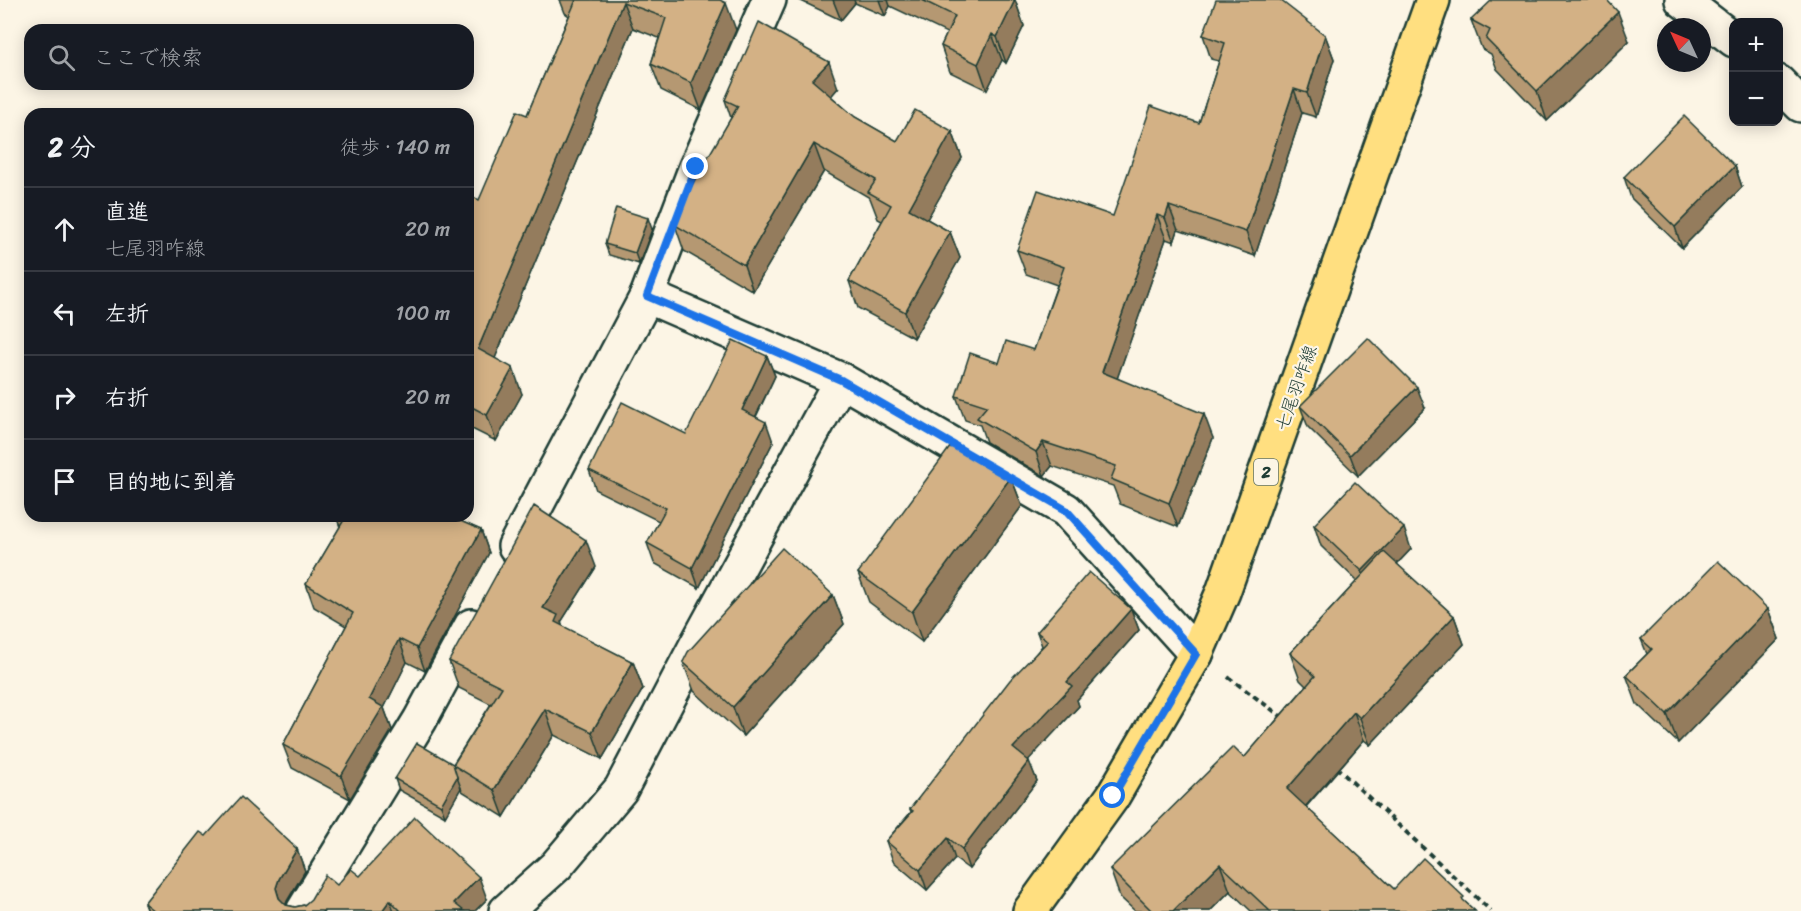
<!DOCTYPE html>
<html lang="ja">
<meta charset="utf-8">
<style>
body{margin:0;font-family:Sriracha,"Klee One",sans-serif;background:#20242c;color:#f1f3f6}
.controls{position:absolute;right:18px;top:18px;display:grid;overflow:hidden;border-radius:12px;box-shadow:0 3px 15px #0003}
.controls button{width:54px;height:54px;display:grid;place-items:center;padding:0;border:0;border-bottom:2px solid #363941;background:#171b24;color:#f1f3f6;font:30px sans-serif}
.compass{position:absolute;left:1657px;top:18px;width:54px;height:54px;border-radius:50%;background:#171b24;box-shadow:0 3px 15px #0003;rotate:314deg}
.stop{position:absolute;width:18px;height:18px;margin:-14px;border:4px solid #1a73e8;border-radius:50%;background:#fff}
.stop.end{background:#1a73e8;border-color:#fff;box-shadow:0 2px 6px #0008}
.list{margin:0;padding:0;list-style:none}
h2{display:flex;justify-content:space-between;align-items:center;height:78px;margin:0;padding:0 24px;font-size:26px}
h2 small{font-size:20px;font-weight:400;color:#9ea1a6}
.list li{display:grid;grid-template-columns:39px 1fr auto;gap:18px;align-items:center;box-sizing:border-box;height:84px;padding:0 24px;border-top:2px solid #363941}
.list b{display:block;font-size:22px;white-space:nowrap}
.list p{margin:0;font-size:20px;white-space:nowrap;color:#9ea1a6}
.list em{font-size:20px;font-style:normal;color:#9ea1a6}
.icon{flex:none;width:33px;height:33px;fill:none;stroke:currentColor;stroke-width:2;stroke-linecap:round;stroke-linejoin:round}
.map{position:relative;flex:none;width:1801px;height:911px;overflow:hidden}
.search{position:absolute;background:#171b24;box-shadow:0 3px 15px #0003;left:24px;top:24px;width:450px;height:66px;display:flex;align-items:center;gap:15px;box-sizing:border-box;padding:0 21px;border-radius:18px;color:#9ea1a6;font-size:22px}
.panel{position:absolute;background:#171b24;box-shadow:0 3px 15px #0003;left:24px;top:108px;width:450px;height:414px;border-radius:18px}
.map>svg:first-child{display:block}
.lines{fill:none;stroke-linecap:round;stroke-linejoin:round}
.minor-casing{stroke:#1f3d34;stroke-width:38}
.primary-casing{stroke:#1f3d34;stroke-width:38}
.path{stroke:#1f3d34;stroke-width:4;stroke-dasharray:6 4.5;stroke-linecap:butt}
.minor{stroke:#fcf5e5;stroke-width:33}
.primary{stroke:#ffdf80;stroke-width:33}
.wall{fill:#b59872;stroke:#1f3d34;stroke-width:1.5}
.shaded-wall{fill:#947c5d;stroke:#1f3d34;stroke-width:1.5}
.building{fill:#d3b185;stroke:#1f3d34;stroke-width:1.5}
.route{stroke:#1a73e8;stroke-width:8}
.labels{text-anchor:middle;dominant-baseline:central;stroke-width:4.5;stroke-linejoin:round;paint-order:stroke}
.shield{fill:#fcf5e5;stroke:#617469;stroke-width:1.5}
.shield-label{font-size:16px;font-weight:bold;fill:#1f3d34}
.street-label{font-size:18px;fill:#1f3d34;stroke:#fcf5e5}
</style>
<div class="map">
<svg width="1801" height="911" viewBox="0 0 1801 911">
<rect width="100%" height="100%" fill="#fcf5e5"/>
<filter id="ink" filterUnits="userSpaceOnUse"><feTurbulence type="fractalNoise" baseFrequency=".0167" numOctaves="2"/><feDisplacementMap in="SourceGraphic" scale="12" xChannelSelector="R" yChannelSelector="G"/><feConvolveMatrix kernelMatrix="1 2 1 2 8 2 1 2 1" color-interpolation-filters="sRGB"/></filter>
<g filter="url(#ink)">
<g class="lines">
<g class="minor-casing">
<g id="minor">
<path d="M 1682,0 L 1734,40"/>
<path d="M 1778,82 L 1801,105"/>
<path d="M 647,296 L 841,380 L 1066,510 L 1196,654"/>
<path d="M 515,546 L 647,296 L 696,167 L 769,0"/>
<path d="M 303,911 L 420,720 L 471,626"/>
<path d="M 506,911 L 556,866 L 621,789 L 697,644 L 841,380"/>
</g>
</g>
<g class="primary-casing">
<path id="primary" d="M 1030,911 L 1113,796 L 1196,654 L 1223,592 L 1433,0"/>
</g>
<g class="path">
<path d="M 1228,677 L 1282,717"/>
<path d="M 1336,767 L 1491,911"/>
</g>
<use href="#minor" class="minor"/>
<use href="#primary" class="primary"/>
</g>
<g class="wall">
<path d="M 560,0 L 720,0 L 736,30 L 701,110 L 661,90 L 651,64 L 659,38 L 633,28 L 495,358 L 522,394 L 496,441 L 468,427 L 468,195 L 479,200 L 527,115 L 569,16 L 565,13 Z"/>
<path d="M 799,0 L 1015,0 L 1024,26 L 1006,63 L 1002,60 L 987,90 L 950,72 L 941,46 L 947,33 L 890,6 L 885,16 L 855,3 L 841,20 Z"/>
<path d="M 1471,20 L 1629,41 L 1547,121 L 1497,69 L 1491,54 L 1482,49 Z"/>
<path d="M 1203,35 L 1325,35 L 1334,59 L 1316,117 L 1302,113 L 1255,256 L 1178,230 L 1174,242 L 1166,239 L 1117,378 L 1213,438 L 1178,527 L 1120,504 L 1113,486 L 1052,466 L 1044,476 L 986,442 L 980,425 L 965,420 L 956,396 L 999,363 L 1034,350 L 1057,285 L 1026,274 L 1017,250 L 1113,216 L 1199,123 L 1219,61 L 1211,59 Z"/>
<path d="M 838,88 L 831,96 L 855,117 L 897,141 L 952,131 L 962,158 L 927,219 L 950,232 L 960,258 L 914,338 L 858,308 L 849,281 L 882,221 L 878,219 L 870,198 L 824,171 L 753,291 L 684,251 L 675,225 L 731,118 L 725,100 Z"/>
<path d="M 1735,166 L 1742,187 L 1682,248 L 1631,198 L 1624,177 Z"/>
<path d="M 652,229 L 639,264 L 609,255 L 605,244 Z"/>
<path d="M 767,356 L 775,376 L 756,417 L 773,442 L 699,588 L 654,563 L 647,543 L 659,521 L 596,490 L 589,470 L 686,434 Z"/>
<path d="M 1300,406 L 1425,408 L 1358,476 L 1308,427 Z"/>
<path d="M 1011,477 L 1022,506 L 922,642 L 869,602 L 858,573 Z"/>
<path d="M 336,516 L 454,516 L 453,518 L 481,530 L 489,553 L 425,671 L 407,662 L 384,708 L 392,730 L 350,799 L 292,768 L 283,745 L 346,626 L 314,607 L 306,584 L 340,527 Z"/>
<path d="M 1314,525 L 1411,549 L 1397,564 L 1454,616 L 1464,644 L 1370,745 L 1364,740 L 1306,807 L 1394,889 L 1466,903 L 1475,911 L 1251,911 L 1230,891 L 1210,911 L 1135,911 L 1120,897 L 1110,869 L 1244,758 L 1306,686 L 1300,680 L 1290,653 L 1357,581 L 1321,546 Z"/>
<path d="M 596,567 L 561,622 L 562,626 L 633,662 L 643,689 L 602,759 L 554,735 L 504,817 L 462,791 L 461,788 L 445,816 L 399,790 L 395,779 L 453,764 L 491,704 L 459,688 L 449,661 Z"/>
<path d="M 833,595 L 844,624 L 743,736 L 694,691 L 683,662 Z"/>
<path d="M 1131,609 L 1139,630 L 1077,700 L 1079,706 L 1028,760 L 1037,781 L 969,869 L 955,859 L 927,890 L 893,861 L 886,841 L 911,812 L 910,809 L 1042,646 L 1037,632 Z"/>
<path d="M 1768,609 L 1779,639 L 1678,743 L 1637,704 L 1626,675 L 1647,654 L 1641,639 Z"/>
<path d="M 206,836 L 297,849 L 305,871 L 287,901 L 286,905 L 295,907 L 304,905 L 337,885 L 360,876 L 487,899 L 475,911 L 147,911 L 144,903 Z"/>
</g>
<g class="shaded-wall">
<path d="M 833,0 L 854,0 L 855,3 L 841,20 Z"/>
<path d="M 879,0 L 888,0 L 890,6 L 885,16 Z"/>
<path d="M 1015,0 L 1024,26 L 1006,63 L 997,37 Z"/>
<path d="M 623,2 L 633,28 L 488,375 L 478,349 Z"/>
<path d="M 726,3 L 736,30 L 701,110 L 691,83 Z"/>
<path d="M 1618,12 L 1629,41 L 1547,121 L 1537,91 Z"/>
<path d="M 992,34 L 1002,60 L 987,90 L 978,64 Z"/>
<path d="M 1325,35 L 1334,59 L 1316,117 L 1307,93 Z"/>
<path d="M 829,62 L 838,88 L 822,107 L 812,80 Z"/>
<path d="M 1294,89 L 1302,113 L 1255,256 L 1246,232 Z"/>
<path d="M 952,131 L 962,158 L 918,235 L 909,209 Z"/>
<path d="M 814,144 L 824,171 L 753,291 L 744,265 Z"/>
<path d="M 1735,166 L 1742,187 L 1682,248 L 1675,227 Z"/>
<path d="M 1169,206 L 1178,230 L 1174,242 L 1165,218 Z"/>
<path d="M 1157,215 L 1166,239 L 1111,396 L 1102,372 Z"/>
<path d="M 648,218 L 652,229 L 639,264 L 635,253 Z"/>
<path d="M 950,232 L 960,258 L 914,338 L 905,312 Z"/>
<path d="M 767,356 L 775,376 L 749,430 L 742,410 Z"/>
<path d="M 513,368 L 522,394 L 496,441 L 487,415 Z"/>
<path d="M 1417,387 L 1425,408 L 1358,476 L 1350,455 Z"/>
<path d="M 1204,414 L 1213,438 L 1178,527 L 1169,503 Z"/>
<path d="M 766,422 L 773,442 L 699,588 L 692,568 Z"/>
<path d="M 1043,442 L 1052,466 L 1044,476 L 1036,452 Z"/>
<path d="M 1011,477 L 1022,506 L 922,642 L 912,612 Z"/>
<path d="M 468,478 L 471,486 L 468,491 Z"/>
<path d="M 1404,528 L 1411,549 L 1370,592 L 1362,571 Z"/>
<path d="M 481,530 L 489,553 L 425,671 L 417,648 Z"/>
<path d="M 586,540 L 596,567 L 561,622 L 568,642 L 543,608 Z"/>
<path d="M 833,595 L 844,624 L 743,736 L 733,707 Z"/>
<path d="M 1131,609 L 1139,630 L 1077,700 L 1079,706 L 1021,768 L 1013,748 L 1067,682 Z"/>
<path d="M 1768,609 L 1779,639 L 1678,743 L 1667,714 Z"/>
<path d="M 1454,616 L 1464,644 L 1370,745 L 1360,718 Z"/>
<path d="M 399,639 L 407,662 L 384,708 L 392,730 L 350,799 L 341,776 L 369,699 Z"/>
<path d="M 633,662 L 643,689 L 602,759 L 592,732 Z"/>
<path d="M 545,709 L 554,735 L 504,817 L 494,790 Z"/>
<path d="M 1354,712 L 1364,740 L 1297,816 L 1287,789 Z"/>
<path d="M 1029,761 L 1037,781 L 969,869 L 962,849 Z"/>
<path d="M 457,777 L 461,788 L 445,816 L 441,805 Z"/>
<path d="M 948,838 L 955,859 L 927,890 L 920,870 Z"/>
<path d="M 297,849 L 305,871 L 287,901 L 284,910 L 279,898 L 276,888 L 279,879 Z"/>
<path d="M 1220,864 L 1230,891 L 1210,911 L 1173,911 Z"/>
<path d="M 479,877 L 487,899 L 475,911 L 457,911 L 454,903 Z"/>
<path d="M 390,900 L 394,911 L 382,911 Z"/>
</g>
<g class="building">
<path d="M 576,0 L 720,0 L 726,3 L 691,83 L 651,64 L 666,18 L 623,2 L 478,349 L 513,368 L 487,415 L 468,405 L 468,195 L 479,200 L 517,111 L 527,115 Z"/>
<path d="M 922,0 L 1015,0 L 997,37 L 992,34 L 978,64 L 941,46 L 955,16 Z"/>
<path d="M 1216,0 L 1280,0 L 1325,35 L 1307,93 L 1294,89 L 1246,232 L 1169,206 L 1165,218 L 1157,215 L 1102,372 L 1204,414 L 1169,503 L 1111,479 L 1116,466 L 1043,442 L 1036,452 L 977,418 L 987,406 L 956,396 L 970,353 L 999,363 L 1006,341 L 1034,350 L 1064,267 L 1017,250 L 1038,190 L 1113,216 L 1151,106 L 1199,123 L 1225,43 L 1203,35 Z"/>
<path d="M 1492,0 L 1607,0 L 1618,12 L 1537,91 L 1486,39 L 1490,30 L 1471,20 Z"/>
<path d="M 759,22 L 829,62 L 812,80 L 855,117 L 897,141 L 915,110 L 952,131 L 909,209 L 950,232 L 905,312 L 849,281 L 891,205 L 868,192 L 876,180 L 814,144 L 744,265 L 675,225 L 685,196 L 738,106 L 725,100 Z"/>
<path d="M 1684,116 L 1735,166 L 1675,227 L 1624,177 Z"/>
<path d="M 616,208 L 648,218 L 635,253 L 605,244 Z"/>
<path d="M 1368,338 L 1417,387 L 1350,455 L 1300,406 Z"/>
<path d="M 733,340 L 767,356 L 742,410 L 766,422 L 692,568 L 647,543 L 666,508 L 589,470 L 622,402 L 686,434 Z"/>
<path d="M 953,443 L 1011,477 L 912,612 L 858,573 Z"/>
<path d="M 1355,482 L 1404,528 L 1362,571 L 1314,525 Z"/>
<path d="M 534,506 L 586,540 L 543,608 L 558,615 L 555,622 L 633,662 L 592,732 L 545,709 L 494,790 L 453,765 L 502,687 L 449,661 Z"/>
<path d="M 336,516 L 449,516 L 481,530 L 417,648 L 399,639 L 369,699 L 383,707 L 341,776 L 283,745 L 353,613 L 306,584 L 344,520 L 336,517 Z"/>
<path d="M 782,548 L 833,595 L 733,707 L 683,662 L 688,652 Z"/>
<path d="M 1384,552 L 1454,616 L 1360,718 L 1354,712 L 1287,789 L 1394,889 L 1423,858 L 1464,897 L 1462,899 L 1475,911 L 1270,911 L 1220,864 L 1173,911 L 1152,911 L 1110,869 L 1233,747 L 1244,758 L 1315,676 L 1290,653 Z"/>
<path d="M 1718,561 L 1768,609 L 1667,714 L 1626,675 L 1652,649 L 1641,639 Z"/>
<path d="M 1089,572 L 1131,609 L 1067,682 L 1072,686 L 1013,748 L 1029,761 L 962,849 L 948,838 L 920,870 L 886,841 L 913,811 L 910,809 L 1010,680 L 1048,641 L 1037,632 Z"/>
<path d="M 417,743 L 453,764 L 457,777 L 441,805 L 395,779 Z"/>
<path d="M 241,797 L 297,849 L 279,879 L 276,888 L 279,898 L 286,905 L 295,907 L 304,905 L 311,899 L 325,875 L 337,885 L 351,869 L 360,876 L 415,817 L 479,877 L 454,903 L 464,911 L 401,911 L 390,900 L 382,911 L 154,911 L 144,903 L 200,832 L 206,836 Z"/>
</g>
</g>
<g class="lines" filter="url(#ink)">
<path class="route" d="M 696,167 L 647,296 L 841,380 L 1066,510 L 1196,654 L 1113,796"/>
</g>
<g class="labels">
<rect class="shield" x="1254" y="459" width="24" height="26" rx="4.5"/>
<g class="shield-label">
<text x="1266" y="472">2</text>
</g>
<g class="street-label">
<text transform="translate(1296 388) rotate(-70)">七尾羽咋線</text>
</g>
</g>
</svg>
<div class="controls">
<button>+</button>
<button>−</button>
</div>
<svg class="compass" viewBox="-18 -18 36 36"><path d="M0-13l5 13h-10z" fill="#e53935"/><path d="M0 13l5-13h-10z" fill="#9ea1a6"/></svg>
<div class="stop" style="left:1113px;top:796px"></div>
<div class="stop end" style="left:696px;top:167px"></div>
<div class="search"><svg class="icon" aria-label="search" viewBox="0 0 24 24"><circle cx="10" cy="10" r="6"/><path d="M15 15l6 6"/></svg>ここで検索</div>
<section class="panel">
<h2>2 分<small>徒歩 · 140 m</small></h2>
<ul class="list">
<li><svg class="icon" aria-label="ahead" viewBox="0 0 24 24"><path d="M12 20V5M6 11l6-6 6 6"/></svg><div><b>直進</b><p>七尾羽咋線</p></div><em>20 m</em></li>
<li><svg class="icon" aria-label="left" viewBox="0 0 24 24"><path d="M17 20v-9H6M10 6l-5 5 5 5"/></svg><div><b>左折</b></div><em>100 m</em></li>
<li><svg class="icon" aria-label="right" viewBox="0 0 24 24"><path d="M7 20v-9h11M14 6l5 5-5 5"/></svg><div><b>右折</b></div><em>20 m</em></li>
<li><svg class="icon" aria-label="arrive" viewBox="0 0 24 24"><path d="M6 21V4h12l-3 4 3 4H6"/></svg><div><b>目的地に到着</b></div></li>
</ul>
</section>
</div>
